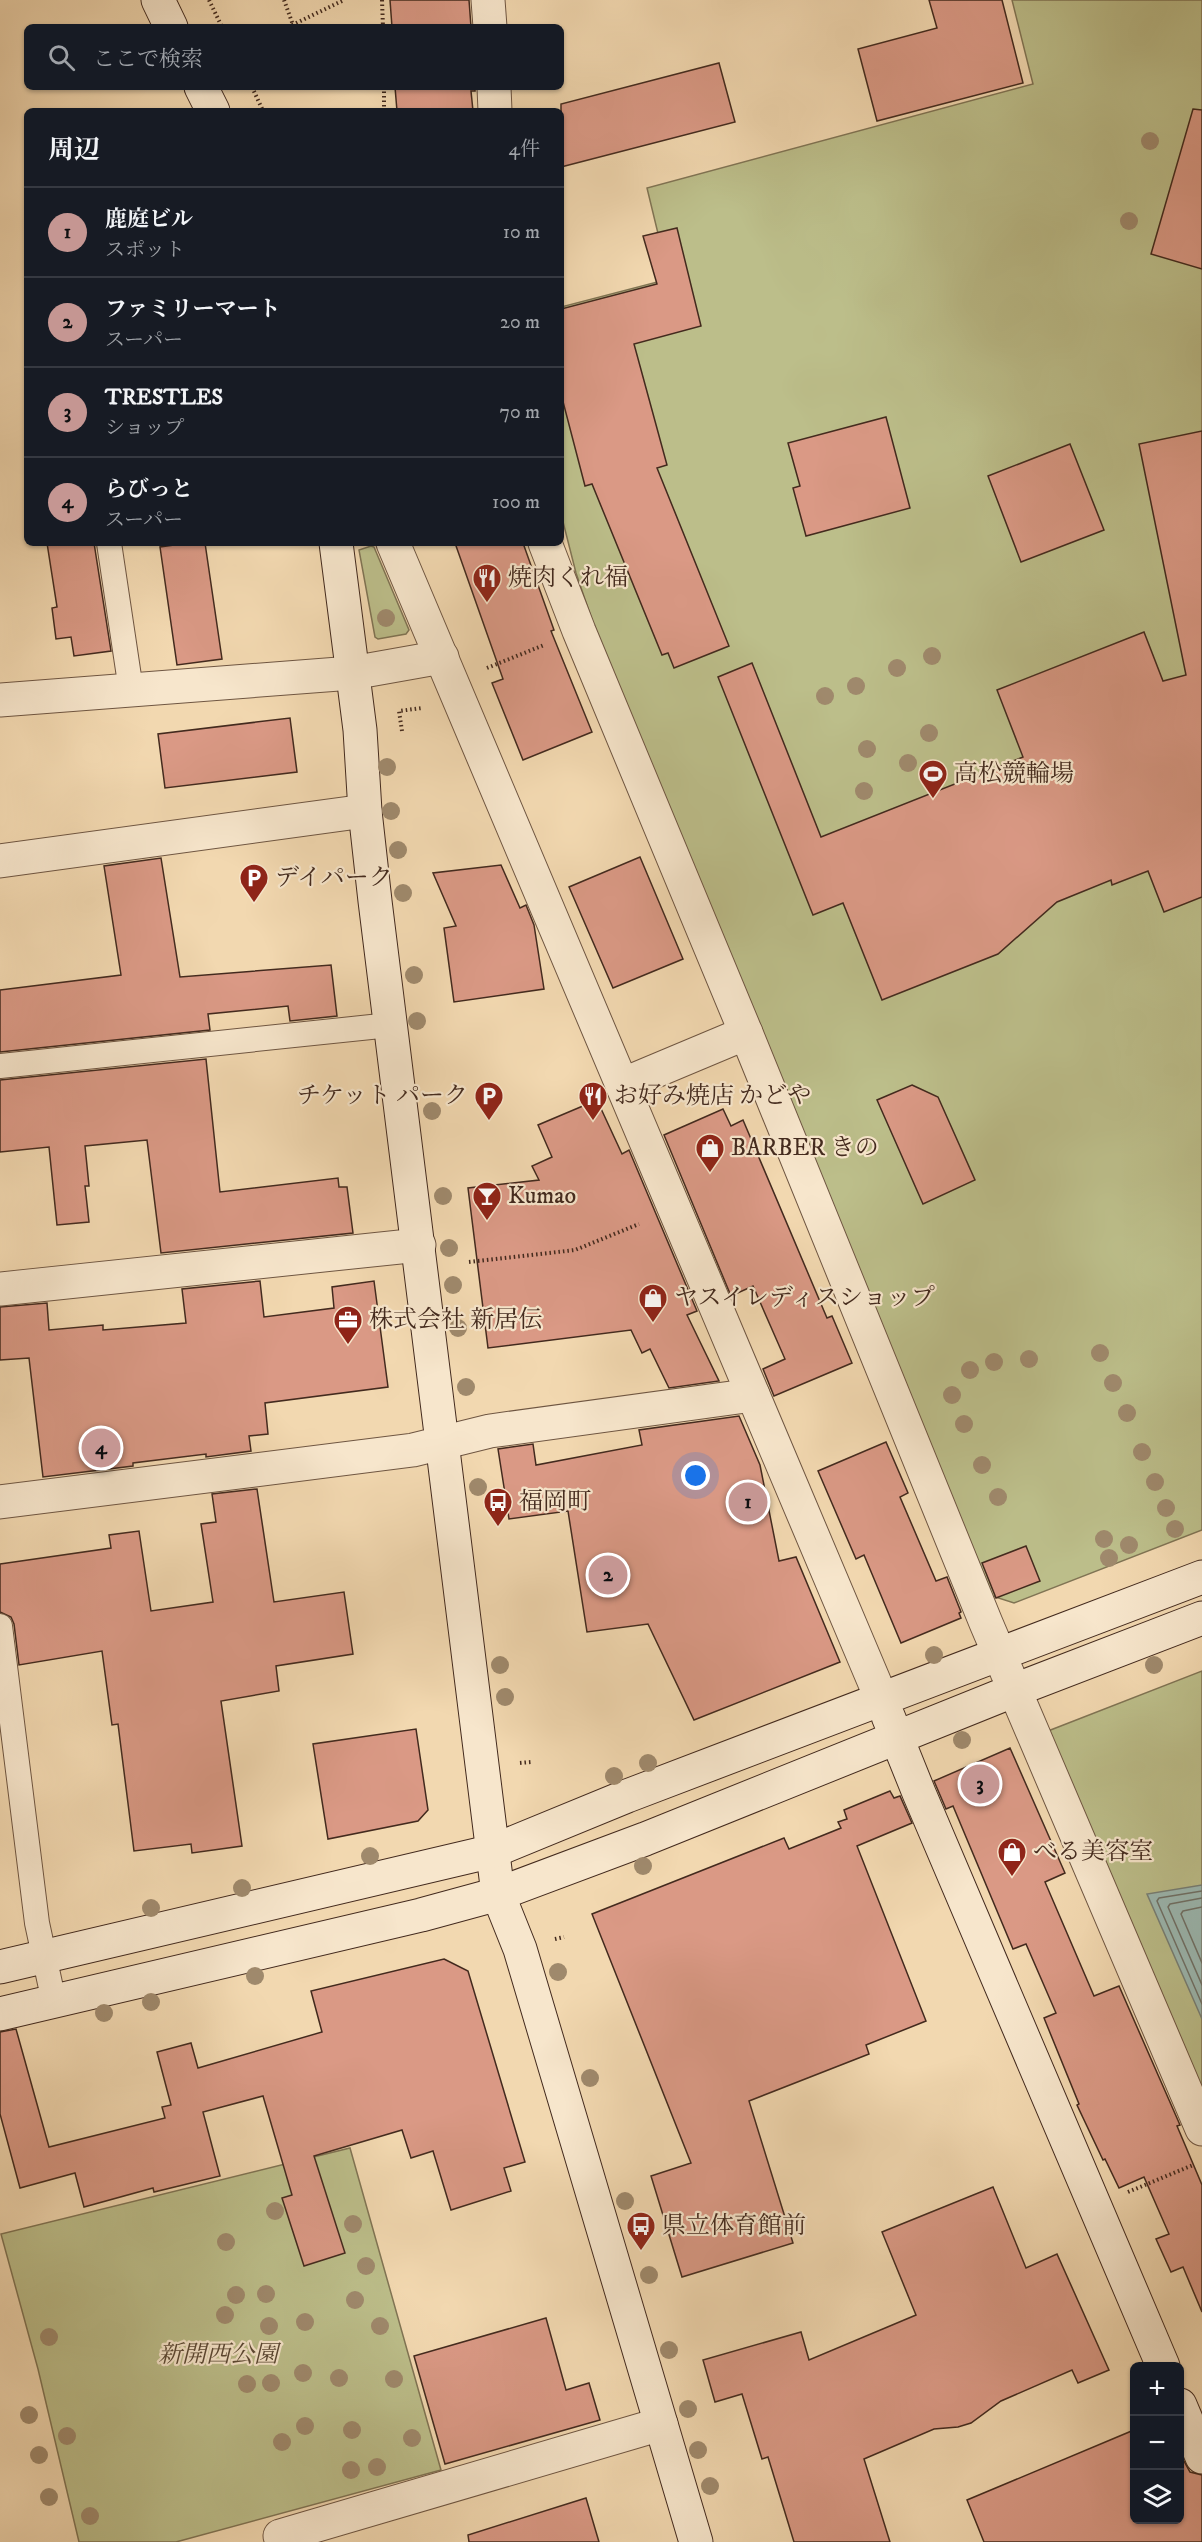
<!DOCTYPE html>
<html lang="ja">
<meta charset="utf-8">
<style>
body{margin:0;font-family:"IM FELL DW Pica","Noto Serif JP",serif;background:#20242c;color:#f1f3f6}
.controls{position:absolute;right:18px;bottom:18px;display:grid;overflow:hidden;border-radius:9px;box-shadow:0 2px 4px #0004}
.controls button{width:54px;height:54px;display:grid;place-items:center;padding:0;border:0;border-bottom:2px solid #363941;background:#171b24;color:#f1f3f6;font:30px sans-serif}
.you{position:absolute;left:696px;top:1476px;width:21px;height:21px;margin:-15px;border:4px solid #fff;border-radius:50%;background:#1a73e8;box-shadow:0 0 0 9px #1a73e833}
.badge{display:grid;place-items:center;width:39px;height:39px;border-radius:50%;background:#c59692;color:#111;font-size:20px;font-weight:700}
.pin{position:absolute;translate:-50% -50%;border:3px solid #fff;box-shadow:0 2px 6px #0006}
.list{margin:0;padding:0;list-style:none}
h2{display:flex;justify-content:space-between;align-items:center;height:78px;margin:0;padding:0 24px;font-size:26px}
h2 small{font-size:20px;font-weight:400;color:#9ea1a6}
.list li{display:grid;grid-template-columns:39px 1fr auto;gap:18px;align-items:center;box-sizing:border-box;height:90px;padding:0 24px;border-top:2px solid #363941}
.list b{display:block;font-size:22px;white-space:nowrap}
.list p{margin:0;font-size:20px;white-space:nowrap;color:#9ea1a6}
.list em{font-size:20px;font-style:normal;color:#9ea1a6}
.icon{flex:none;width:33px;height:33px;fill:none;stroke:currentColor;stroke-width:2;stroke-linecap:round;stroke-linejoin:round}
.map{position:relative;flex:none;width:1202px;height:2542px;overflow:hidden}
.search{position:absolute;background:#171b24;box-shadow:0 2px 4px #0004;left:24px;top:24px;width:540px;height:66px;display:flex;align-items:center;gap:15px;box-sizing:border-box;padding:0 21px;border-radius:9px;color:#9ea1a6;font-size:22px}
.panel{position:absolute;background:#171b24;box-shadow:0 2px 4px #0004;left:24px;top:108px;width:540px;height:438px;border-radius:9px}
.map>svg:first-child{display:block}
.green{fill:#bcbe8a;stroke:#807454;stroke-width:1.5}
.water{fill:#9cb9b2;stroke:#788077;stroke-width:1.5}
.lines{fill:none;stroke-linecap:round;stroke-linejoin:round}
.shore{stroke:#707268;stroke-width:1.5}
.building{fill:#da9985;stroke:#432a1e;stroke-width:1.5}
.lane-casing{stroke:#6f5642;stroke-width:26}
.street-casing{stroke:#6f5642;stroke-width:35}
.secondary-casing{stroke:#432a1e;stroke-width:35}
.path{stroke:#432a1e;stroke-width:4;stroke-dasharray:1.5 3;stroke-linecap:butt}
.lane{stroke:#f7e6cc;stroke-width:24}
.street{stroke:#f7e6cc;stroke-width:33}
.secondary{stroke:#f7e6cc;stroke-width:33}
.tree{fill:#9f896c}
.labels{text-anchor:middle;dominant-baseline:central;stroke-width:4.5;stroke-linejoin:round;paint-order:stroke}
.poi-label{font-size:24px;fill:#432a1e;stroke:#f7e6cc;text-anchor:start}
.park-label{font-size:24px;font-style:italic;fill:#5b4834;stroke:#f7e6cc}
</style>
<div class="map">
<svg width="1202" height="2542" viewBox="0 0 1202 2542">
<rect width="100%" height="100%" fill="#f2d8b0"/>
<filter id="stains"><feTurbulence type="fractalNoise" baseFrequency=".00333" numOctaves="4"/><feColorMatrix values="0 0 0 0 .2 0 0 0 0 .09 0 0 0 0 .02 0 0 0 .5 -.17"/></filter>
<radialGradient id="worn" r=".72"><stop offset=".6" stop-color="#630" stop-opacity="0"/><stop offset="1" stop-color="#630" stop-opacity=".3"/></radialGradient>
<g class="green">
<path d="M 1012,0 L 1202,0 L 1202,1530 L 1014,1603 L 992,1596 L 604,655 L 576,573 L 561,514 L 561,307 L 669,279 L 647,188 L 1033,84 Z"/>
<path d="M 371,546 L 374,547 L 409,630 L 406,634 L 378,639 L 375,637 L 359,550 Z"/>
<path d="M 1202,1671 L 1202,2089 L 1048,1731 Z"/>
<path d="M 350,2148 L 441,2470 L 176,2542 L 79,2542 L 38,2369 L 1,2234 Z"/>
</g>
<path class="water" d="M 1202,1885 L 1202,2019 L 1147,1894 Z"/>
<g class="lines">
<g class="shore">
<path d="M 1202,1891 L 1159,1898 L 1157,1901 L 1202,2004"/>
<path d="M 1202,1898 L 1170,1904 L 1168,1907 L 1202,1985"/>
<path d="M 1202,1907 L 1183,1911 L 1181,1914 L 1202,1963"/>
</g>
</g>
<g class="building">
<path d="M 390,0 L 469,0 L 471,27 L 392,27 Z"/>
<path d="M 929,0 L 1002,0 L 1023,83 L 877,121 L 858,49 L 937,28 Z"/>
<path d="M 719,63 L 735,122 L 561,167 L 561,104 Z"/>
<path d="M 395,87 L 475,87 L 475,91 L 471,91 L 473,111 L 397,111 Z"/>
<path d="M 1193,109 L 1202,110 L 1202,269 L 1151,254 Z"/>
<path d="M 677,228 L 701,326 L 634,344 L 667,465 L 657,468 L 729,646 L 674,668 L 668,653 L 662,655 L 592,484 L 585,486 L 561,394 L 561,309 L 657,284 L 643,236 Z"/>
<path d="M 886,417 L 910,508 L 806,536 L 793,488 L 800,486 L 788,443 Z"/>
<path d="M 1202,431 L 1202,897 L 1164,912 L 1148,871 L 1112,885 L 1111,880 L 1057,902 L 998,954 L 882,1000 L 843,903 L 813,915 L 718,677 L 752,663 L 821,837 L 1023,757 L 997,690 L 1144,632 L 1163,681 L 1186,675 L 1139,444 Z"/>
<path d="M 1070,444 L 1104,530 L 1021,562 L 988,476 Z"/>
<path d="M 47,543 L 94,543 L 111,651 L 74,656 L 71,637 L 56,639 L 52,608 L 57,607 Z"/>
<path d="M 188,543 L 205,543 L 222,659 L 177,665 L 160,547 Z"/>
<path d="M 455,543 L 523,543 L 554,630 L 551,631 L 592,732 L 523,760 L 492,683 L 503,679 Z"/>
<path d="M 290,718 L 297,772 L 165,788 L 158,734 Z"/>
<path d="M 640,857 L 683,959 L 613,988 L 569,887 Z"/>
<path d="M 161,858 L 180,977 L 331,965 L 337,1016 L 290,1021 L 288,1006 L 208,1014 L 210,1030 L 0,1052 L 0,990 L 121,975 L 104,866 Z"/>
<path d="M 501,865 L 520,908 L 526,905 L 534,925 L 544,989 L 454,1002 L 444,928 L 456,926 L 433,873 Z"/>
<path d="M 206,1059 L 220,1192 L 338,1178 L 339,1187 L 347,1187 L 353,1233 L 161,1253 L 147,1140 L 85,1146 L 89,1186 L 85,1186 L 89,1222 L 57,1225 L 49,1147 L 0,1152 L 0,1080 Z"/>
<path d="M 912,1085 L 938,1097 L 975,1180 L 923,1204 L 877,1100 Z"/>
<path d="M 597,1100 L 622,1154 L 629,1150 L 697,1311 L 687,1315 L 719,1381 L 669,1388 L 650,1349 L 642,1353 L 631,1330 L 488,1348 L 468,1188 L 539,1180 L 532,1166 L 552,1157 L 538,1125 Z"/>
<path d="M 723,1109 L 731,1126 L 743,1120 L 827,1318 L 832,1316 L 852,1363 L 774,1396 L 763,1369 L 785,1359 L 753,1286 L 731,1296 L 664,1135 Z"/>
<path d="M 260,1281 L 264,1317 L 334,1308 L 332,1287 L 374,1281 L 388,1387 L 265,1403 L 268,1434 L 249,1436 L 251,1451 L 206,1457 L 206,1454 L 133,1463 L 133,1466 L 43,1477 L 29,1358 L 0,1360 L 0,1307 L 47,1303 L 49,1330 L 103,1325 L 103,1330 L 186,1323 L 182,1289 Z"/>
<path d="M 739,1416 L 760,1465 L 779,1561 L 796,1557 L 840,1662 L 694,1720 L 648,1624 L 587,1632 L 568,1511 L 509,1519 L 498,1449 L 533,1444 L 536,1465 L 642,1445 L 639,1430 Z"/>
<path d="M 886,1442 L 908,1493 L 900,1497 L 936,1581 L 947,1577 L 961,1612 L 959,1613 L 961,1618 L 901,1643 L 864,1555 L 856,1559 L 818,1471 Z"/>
<path d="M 257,1489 L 274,1602 L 344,1592 L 353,1654 L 276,1666 L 279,1691 L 221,1701 L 242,1846 L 192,1853 L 191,1844 L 134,1851 L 118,1724 L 112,1725 L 102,1651 L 19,1665 L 14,1624 L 11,1617 L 0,1612 L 0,1564 L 111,1548 L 109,1535 L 139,1531 L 151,1611 L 213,1602 L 201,1524 L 216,1522 L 212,1494 Z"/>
<path d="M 1026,1546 L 1040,1581 L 996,1598 L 982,1563 Z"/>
<path d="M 416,1729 L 428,1810 L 418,1821 L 328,1839 L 313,1744 Z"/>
<path d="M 1010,1748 L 1065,1873 L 1045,1882 L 1094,1996 L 1119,1986 L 1180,2125 L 1177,2126 L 1202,2185 L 1202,2312 L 1183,2267 L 1171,2272 L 1156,2239 L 1169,2234 L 1144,2177 L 1119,2188 L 1105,2159 L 1103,2160 L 1077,2105 L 1079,2104 L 1044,2018 L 1056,2013 L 1026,1944 L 1013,1949 L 953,1806 L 946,1809 L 934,1781 Z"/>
<path d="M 890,1791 L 894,1798 L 900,1796 L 912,1823 L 857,1846 L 926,2021 L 866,2045 L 869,2054 L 749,2101 L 793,2243 L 682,2277 L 651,2176 L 691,2163 L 592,1914 L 784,1838 L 789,1849 L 841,1828 L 838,1822 L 847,1819 L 844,1810 Z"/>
<path d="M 444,1959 L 468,1971 L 525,2162 L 504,2168 L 511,2191 L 451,2210 L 433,2151 L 411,2158 L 402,2130 L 314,2156 L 345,2253 L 304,2266 L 282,2198 L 292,2195 L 263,2096 L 203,2112 L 220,2176 L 154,2192 L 153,2188 L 84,2207 L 75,2173 L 20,2188 L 0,2114 L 0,2032 L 16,2029 L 49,2147 L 165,2118 L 162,2107 L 171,2105 L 157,2052 L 191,2043 L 198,2068 L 322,2032 L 311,1991 Z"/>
<path d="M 993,2187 L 1026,2268 L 1057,2254 L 1109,2370 L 1078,2383 L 1072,2370 L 1001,2401 L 971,2423 L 958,2427 L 934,2429 L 864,2459 L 890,2542 L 794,2542 L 768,2457 L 762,2459 L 742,2394 L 715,2402 L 703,2360 L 801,2332 L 809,2360 L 916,2315 L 882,2232 Z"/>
<path d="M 546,2318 L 566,2390 L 589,2383 L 600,2420 L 445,2464 L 414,2356 Z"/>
<path d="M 1134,2430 L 1134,2520 L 1179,2520 L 1179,2452 L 1190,2472 L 1202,2475 L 1202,2542 L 984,2542 L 967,2500 Z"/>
<path d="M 586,2498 L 599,2542 L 469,2542 L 468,2535 Z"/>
</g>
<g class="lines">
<g class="lane-casing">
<g id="lane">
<path d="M 109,543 L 131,690"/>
<path d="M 0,1066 L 390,1025"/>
<path d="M 0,1626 L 37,1923 L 54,2002"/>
</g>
</g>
<g class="street-casing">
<g id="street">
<path d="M 488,0 L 490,27"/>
<path d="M 494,87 L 495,111"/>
<path d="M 393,543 L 882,1700"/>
<path d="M 545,543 L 579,631 L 746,1033 L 986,1623 L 1202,2129"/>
<path d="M 0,700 L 352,673 L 442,657"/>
<path d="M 0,861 L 365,811"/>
<path d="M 622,1085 L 746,1033"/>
<path d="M 0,1289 L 419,1245"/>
<path d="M 0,1502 L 413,1450 L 490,1431 L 753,1395"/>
<path d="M 282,2542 L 280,2536 L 661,2424"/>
</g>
</g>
<g class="secondary-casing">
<g id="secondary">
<path d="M 158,0 L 171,27"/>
<path d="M 201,87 L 213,111"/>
<path d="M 336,543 L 360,730 L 365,811 L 375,901 L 498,1894 L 520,1949 L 696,2542"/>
<path d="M 888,1716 L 919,1793 L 1163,2366"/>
<path d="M 0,1967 L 493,1851 L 627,1796 L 1202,1577"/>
<path d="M 0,2014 L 421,1915 L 498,1894 L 645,1839 L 1015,1690 L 1202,1618"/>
<path d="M 1180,2405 L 1202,2457"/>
</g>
</g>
<g class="path">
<path d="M 209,0 L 222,27"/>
<path d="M 284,0 L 293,25"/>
<path d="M 382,0 L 383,27"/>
<path d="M 288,27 L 344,0"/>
<path d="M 252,87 L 263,111"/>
<path d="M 384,87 L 384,111"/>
<path d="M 487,668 L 544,645"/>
<path d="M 402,731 L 399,711 L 422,708"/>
<path d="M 469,1262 L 575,1250 L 639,1224"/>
<path d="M 520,1763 L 531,1762"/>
<path d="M 555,1939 L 564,1937"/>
<path d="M 1128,2192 L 1193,2165"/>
</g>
<use href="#lane" class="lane"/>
<use href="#street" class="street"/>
<use href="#secondary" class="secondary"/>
</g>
<g class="tree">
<circle cx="1150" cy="141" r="9"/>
<circle cx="1129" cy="221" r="9"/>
<circle cx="386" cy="618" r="9"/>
<circle cx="932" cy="656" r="9"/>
<circle cx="897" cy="668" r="9"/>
<circle cx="856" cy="686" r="9"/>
<circle cx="825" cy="696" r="9"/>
<circle cx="929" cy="733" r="9"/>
<circle cx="867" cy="749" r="9"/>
<circle cx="908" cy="763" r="9"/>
<circle cx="387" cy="767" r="9"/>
<circle cx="864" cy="791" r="9"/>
<circle cx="391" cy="811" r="9"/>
<circle cx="398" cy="850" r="9"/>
<circle cx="403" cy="893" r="9"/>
<circle cx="414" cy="975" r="9"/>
<circle cx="417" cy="1021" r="9"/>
<circle cx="432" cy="1111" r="9"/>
<circle cx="443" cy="1196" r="9"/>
<circle cx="449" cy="1248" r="9"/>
<circle cx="453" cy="1285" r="9"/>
<circle cx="458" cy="1328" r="9"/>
<circle cx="1100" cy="1353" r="9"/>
<circle cx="1029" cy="1359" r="9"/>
<circle cx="994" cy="1362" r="9"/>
<circle cx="970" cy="1370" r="9"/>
<circle cx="1113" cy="1383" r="9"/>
<circle cx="466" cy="1387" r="9"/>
<circle cx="952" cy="1395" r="9"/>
<circle cx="1127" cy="1413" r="9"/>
<circle cx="964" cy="1424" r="9"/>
<circle cx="1142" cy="1452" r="9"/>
<circle cx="982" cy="1465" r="9"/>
<circle cx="1155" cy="1482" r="9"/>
<circle cx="478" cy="1487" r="9"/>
<circle cx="998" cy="1497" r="9"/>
<circle cx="1166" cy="1508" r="9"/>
<circle cx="1175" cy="1529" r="9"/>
<circle cx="1104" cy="1539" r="9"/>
<circle cx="1129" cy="1545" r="9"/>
<circle cx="1109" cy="1558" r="9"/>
<circle cx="934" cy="1655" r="9"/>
<circle cx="500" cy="1665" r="9"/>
<circle cx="1154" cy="1665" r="9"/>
<circle cx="505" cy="1697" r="9"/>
<circle cx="962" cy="1740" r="9"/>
<circle cx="648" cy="1763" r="9"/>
<circle cx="614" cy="1776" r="9"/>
<circle cx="370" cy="1856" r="9"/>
<circle cx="643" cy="1866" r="9"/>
<circle cx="242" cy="1888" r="9"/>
<circle cx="151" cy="1908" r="9"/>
<circle cx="558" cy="1972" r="9"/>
<circle cx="255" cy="1976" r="9"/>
<circle cx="151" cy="2002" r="9"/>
<circle cx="104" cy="2013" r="9"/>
<circle cx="590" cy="2078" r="9"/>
<circle cx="625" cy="2201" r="9"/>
<circle cx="275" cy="2211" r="9"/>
<circle cx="353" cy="2224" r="9"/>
<circle cx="226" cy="2242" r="9"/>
<circle cx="366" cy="2266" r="9"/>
<circle cx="649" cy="2275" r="9"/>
<circle cx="266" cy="2294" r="9"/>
<circle cx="236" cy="2295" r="9"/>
<circle cx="355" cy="2300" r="9"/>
<circle cx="225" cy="2315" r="9"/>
<circle cx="305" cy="2322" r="9"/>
<circle cx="269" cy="2326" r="9"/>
<circle cx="380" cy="2326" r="9"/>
<circle cx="49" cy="2337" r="9"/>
<circle cx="669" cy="2350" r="9"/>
<circle cx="303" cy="2373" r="9"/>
<circle cx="339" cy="2378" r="9"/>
<circle cx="394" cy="2379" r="9"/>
<circle cx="271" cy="2383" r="9"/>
<circle cx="247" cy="2384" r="9"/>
<circle cx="688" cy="2409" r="9"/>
<circle cx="29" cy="2415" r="9"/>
<circle cx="305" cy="2426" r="9"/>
<circle cx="352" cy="2430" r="9"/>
<circle cx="67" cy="2436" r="9"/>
<circle cx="412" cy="2438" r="9"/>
<circle cx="282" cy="2442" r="9"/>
<circle cx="698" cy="2450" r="9"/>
<circle cx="39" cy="2455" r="9"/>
<circle cx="377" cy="2467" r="9"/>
<circle cx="351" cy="2470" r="9"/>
<circle cx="710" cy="2486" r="9"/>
<circle cx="49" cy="2497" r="9"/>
<circle cx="90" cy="2516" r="9"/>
</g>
<defs>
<g id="restaurant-pin" transform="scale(1.5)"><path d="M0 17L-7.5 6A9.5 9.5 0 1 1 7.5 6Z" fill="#8f2418" stroke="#f7e6cc"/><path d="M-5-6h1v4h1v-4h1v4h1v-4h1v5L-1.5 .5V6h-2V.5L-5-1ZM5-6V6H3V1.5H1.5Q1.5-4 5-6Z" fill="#fff"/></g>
<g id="stadium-pin" transform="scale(1.5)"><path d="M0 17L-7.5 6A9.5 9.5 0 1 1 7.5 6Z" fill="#8f2418" stroke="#f7e6cc"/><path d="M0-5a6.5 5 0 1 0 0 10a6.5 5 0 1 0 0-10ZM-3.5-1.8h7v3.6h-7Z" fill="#fff"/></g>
<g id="parking-pin" transform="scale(1.5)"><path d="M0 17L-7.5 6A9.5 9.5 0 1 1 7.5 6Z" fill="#8f2418" stroke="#f7e6cc"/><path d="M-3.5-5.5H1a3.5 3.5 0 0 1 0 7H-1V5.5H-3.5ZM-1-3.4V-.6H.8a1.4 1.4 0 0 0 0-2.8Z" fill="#fff"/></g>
<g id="shop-pin" transform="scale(1.5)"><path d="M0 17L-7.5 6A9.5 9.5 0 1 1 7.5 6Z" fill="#8f2418" stroke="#f7e6cc"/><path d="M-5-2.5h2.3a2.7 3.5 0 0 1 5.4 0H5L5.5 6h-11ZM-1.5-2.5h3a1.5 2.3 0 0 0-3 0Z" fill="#fff"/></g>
<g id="bar-pin" transform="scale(1.5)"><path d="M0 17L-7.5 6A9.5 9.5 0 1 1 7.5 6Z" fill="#8f2418" stroke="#f7e6cc"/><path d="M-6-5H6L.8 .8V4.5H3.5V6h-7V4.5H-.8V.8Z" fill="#fff"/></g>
<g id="office-pin" transform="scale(1.5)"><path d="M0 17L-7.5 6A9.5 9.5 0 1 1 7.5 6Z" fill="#8f2418" stroke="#f7e6cc"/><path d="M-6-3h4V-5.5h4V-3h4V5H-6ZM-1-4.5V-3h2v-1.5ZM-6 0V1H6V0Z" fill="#fff"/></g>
<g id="bus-pin" transform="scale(1.5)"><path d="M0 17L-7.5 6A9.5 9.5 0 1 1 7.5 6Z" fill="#8f2418" stroke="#f7e6cc"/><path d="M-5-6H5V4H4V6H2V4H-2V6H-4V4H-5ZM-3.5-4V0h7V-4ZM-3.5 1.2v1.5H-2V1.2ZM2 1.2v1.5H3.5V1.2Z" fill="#fff"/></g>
</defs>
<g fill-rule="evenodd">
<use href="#restaurant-pin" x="487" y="578"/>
<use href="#stadium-pin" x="933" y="774"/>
<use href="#parking-pin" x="254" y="878"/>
<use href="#parking-pin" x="489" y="1096"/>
<use href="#restaurant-pin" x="593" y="1096"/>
<use href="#shop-pin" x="710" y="1148"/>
<use href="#bar-pin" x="487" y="1196"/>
<use href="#shop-pin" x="653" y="1298"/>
<use href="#office-pin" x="348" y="1320"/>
<use href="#bus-pin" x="498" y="1502"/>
<use href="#shop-pin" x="1012" y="1852"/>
<use href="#bus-pin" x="641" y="2226"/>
</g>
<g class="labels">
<g class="poi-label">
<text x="508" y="578">焼肉くれ福</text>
<text x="954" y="774">高松競輪場</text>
<text x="275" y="878">デイパーク</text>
<text x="468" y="1096" text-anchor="end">チケット パーク</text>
<text x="614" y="1096">お好み焼店 かどや</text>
<text x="731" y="1148">BARBER きの</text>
<text x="508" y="1196">Kumao</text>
<text x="674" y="1298">ヤスイレディスショップ</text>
<text x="369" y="1320">株式会社 新居伝</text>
<text x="519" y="1502">福岡町</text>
<text x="1033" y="1852">べる美容室</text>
<text x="662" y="2226">県立体育館前</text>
</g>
<g class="park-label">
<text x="218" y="2355">新開西公園</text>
</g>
</g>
<rect width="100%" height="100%" filter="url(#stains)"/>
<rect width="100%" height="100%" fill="url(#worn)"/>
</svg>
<div class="controls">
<button>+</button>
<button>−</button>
<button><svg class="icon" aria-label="layers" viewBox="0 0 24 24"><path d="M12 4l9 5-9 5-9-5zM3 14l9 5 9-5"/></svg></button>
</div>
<div class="you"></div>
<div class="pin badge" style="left:748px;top:1502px">1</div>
<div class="pin badge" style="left:608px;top:1575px">2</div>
<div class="pin badge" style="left:980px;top:1784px">3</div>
<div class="pin badge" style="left:101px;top:1448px">4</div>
<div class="search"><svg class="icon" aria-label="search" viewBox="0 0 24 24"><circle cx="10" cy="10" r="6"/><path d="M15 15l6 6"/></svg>ここで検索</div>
<section class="panel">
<h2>周辺<small>4件</small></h2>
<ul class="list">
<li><span class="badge">1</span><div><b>鹿庭ビル</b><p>スポット</p></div><em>10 m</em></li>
<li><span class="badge">2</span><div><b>ファミリーマート</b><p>スーパー</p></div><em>20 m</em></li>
<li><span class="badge">3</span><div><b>TRESTLES</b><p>ショップ</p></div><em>70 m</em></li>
<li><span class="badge">4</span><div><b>らびっと</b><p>スーパー</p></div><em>100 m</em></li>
</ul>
</section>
</div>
